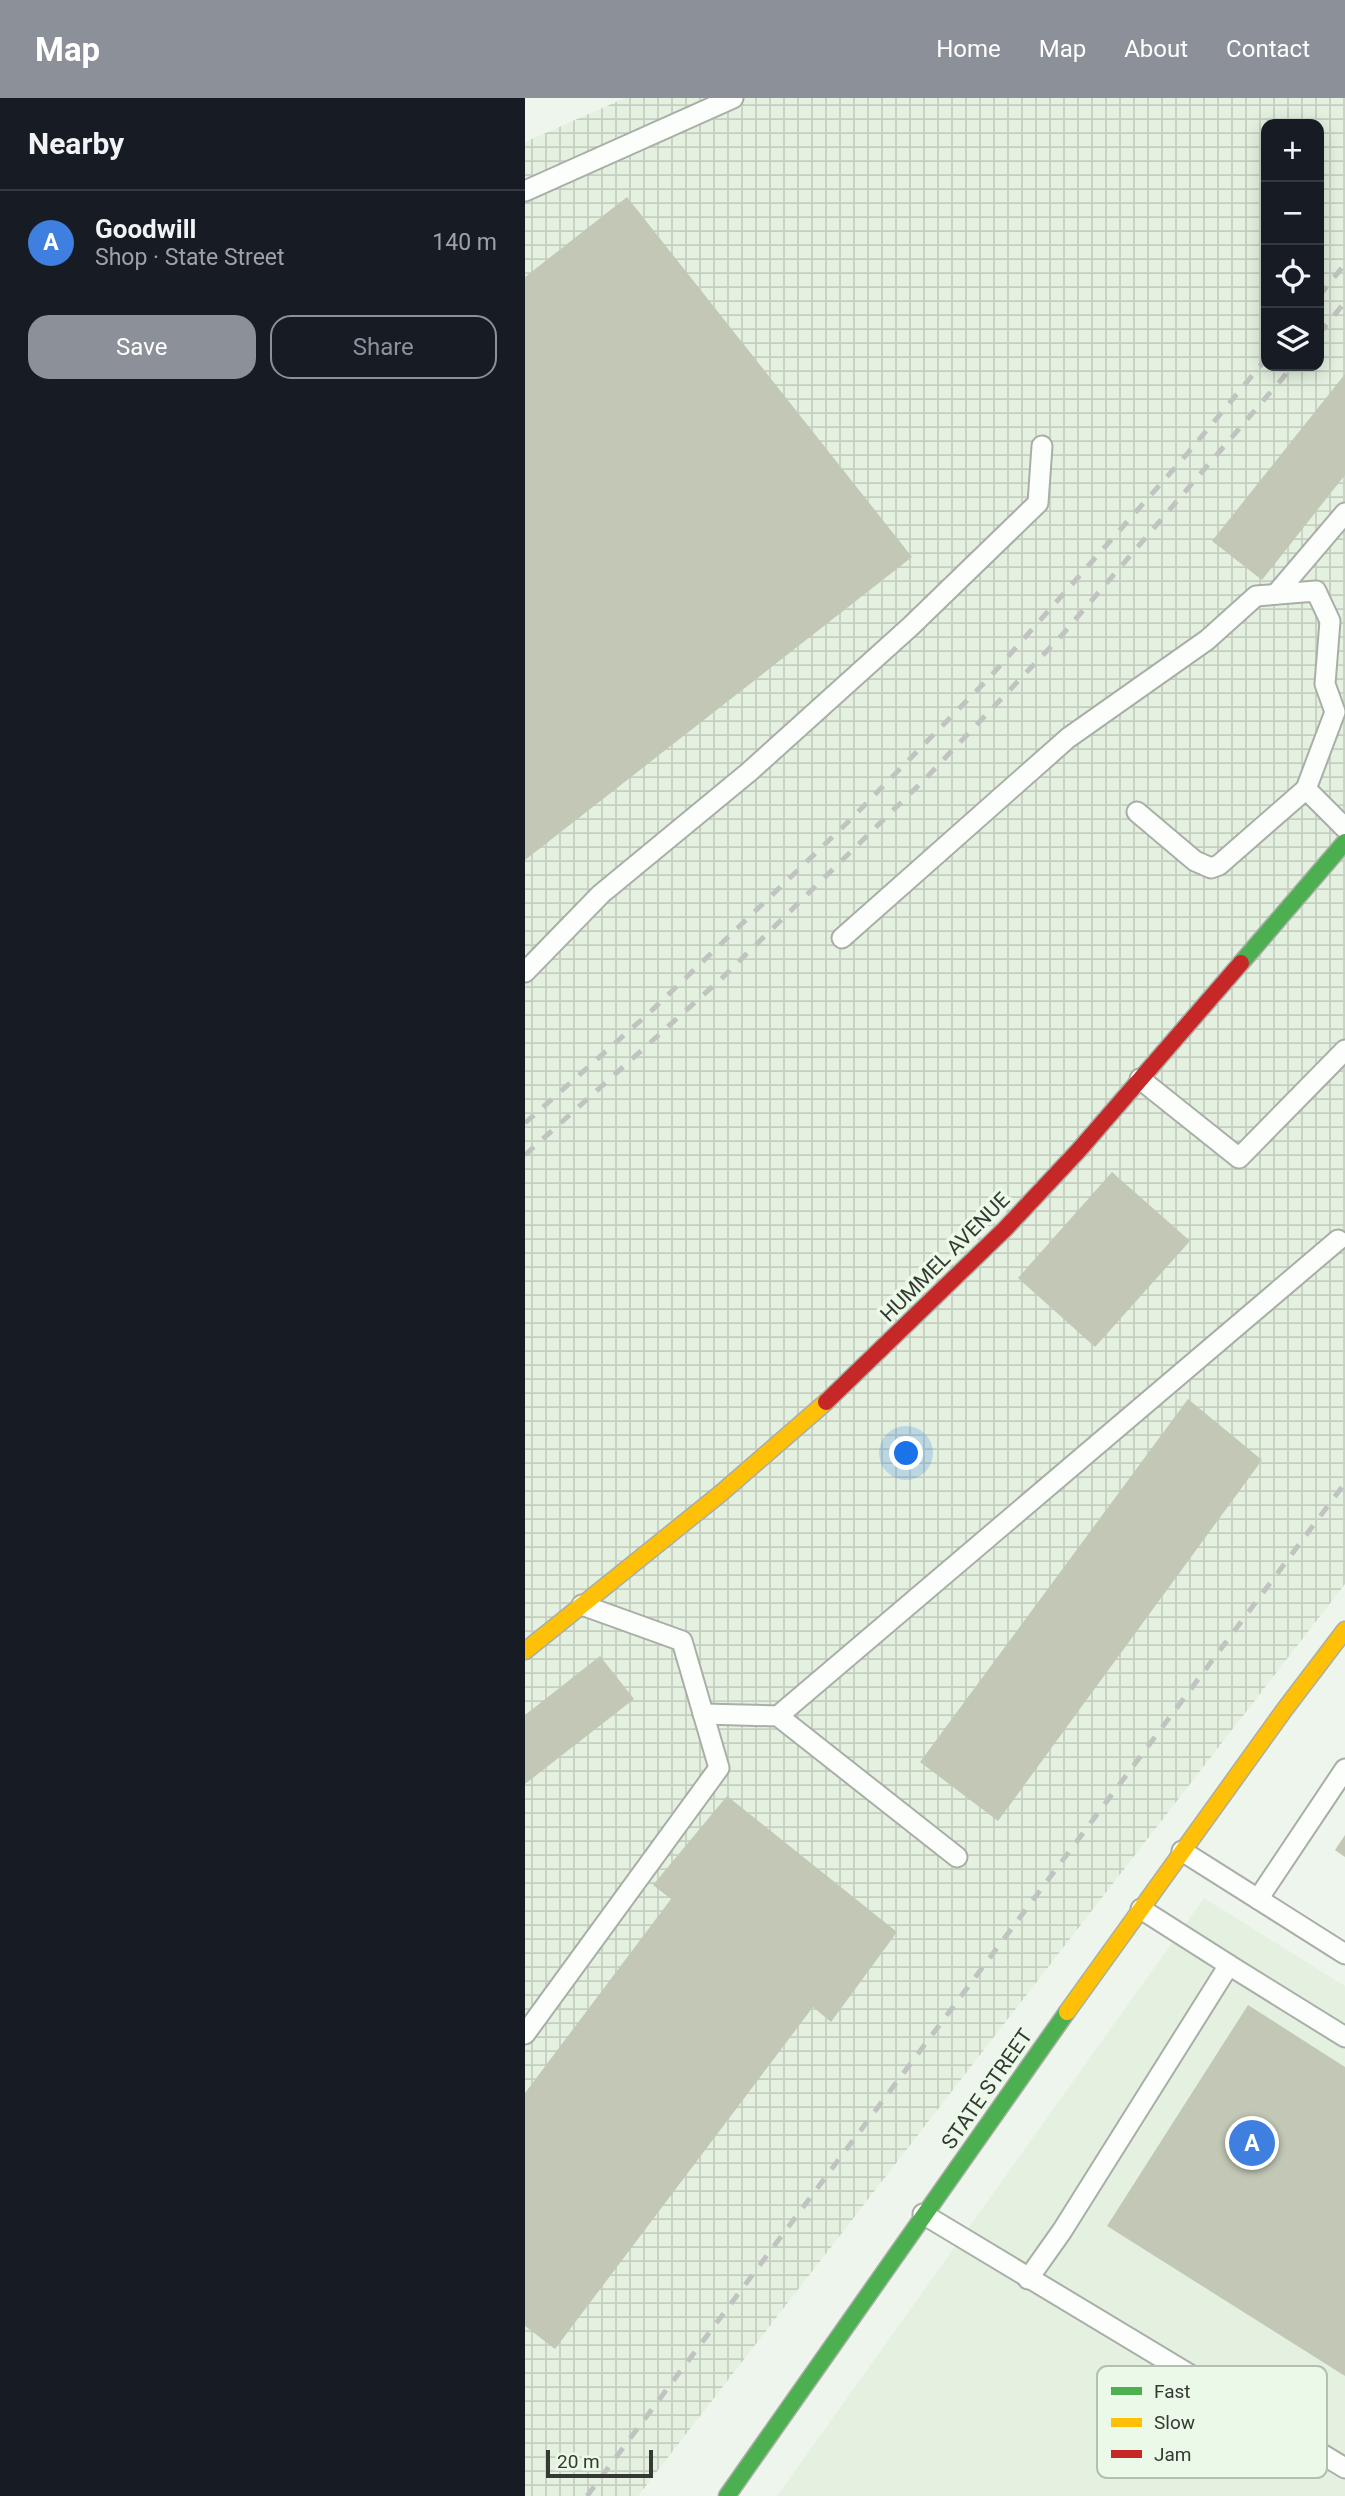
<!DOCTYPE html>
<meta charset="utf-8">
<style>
body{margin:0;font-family:Roboto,sans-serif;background:#242831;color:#f1f3f6}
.controls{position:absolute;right:21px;top:21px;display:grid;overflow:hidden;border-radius:14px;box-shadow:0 4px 18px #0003}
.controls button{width:63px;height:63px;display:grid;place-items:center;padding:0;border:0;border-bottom:2px solid #363941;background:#171b24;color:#f1f3f6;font:35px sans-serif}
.scale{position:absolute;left:21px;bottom:18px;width:107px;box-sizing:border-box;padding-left:7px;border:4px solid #343933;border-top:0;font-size:19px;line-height:24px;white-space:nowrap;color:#343933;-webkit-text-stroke:5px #ebf9e8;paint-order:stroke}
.you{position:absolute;left:382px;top:1356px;width:24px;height:24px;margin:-18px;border:5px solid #fff;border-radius:50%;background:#1a73e8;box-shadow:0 0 0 10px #1a73e833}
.badge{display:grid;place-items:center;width:46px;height:46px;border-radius:50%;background:#8c9099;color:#fff;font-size:23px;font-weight:700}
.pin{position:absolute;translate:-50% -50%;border:4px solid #fff;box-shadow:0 2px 7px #0006}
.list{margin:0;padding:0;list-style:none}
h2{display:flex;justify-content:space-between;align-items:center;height:91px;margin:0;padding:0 28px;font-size:30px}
h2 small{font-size:23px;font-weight:400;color:#9ea1a6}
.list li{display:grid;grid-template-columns:46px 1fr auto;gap:21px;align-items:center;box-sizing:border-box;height:105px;padding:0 28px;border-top:2px solid #363941}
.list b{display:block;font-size:26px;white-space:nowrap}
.list p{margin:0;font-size:23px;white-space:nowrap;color:#9ea1a6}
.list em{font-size:23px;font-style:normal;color:#9ea1a6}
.actions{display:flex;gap:14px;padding:21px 28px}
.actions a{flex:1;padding:16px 0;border:2px solid #8c9099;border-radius:21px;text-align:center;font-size:24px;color:#8c9099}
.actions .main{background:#8c9099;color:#fff}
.icon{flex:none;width:38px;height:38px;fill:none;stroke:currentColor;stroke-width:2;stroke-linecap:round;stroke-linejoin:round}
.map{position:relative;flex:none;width:820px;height:2398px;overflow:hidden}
header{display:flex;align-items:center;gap:42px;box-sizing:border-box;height:98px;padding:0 35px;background:#8c9099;color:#fff}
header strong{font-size:33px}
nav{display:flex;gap:38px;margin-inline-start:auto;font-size:24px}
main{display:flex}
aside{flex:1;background:#171b24}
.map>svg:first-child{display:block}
.built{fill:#e4f1e0}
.industrial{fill:url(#industrial-grid);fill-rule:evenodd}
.building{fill:#c2c8b5}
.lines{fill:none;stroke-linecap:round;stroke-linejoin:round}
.lane-casing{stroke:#a9aea7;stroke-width:23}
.fast-casing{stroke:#a9aea7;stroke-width:19}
.slow-casing{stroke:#a9aea7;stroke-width:19}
.jam-casing{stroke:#a9aea7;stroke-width:19}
.lane{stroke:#fcfefc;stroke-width:19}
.fast{stroke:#4caf50;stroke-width:16}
.slow{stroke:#ffc107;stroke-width:16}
.jam{stroke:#c62828;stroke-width:16}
.rail{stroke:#c1c3c1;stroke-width:5;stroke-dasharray:12 12;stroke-linecap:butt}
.labels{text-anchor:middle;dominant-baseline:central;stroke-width:7;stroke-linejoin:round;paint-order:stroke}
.street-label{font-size:21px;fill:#343933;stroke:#ebf9e8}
.key{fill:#ebf9e8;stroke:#b4bfb2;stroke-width:2}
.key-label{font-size:19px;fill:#343933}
</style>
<header>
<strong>Map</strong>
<nav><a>Home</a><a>Map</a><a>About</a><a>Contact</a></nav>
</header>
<main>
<aside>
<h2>Nearby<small></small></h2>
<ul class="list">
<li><span class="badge" style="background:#3f7fe0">A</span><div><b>Goodwill</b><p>Shop · State Street</p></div><em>140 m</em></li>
</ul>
<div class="actions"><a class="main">Save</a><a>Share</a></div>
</aside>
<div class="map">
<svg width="820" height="2398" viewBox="0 0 820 2398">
<defs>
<pattern id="industrial-grid" width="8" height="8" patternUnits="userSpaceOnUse" patternTransform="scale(1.75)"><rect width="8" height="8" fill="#e4f1e0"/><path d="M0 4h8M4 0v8" fill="none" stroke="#c4cfc1"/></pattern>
</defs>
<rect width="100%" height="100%" fill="#eef5ec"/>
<path class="built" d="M 679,1800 L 820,1888 L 820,2398 L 252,2398 Z"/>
<path class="industrial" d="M 100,0 L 820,0 L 820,1486 L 113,2398 L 0,2398 L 0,44 ZM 741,26 L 794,26 L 794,268 L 741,268 Z"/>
<g class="building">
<path d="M 102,99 L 387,459 L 0,762 L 0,179 Z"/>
<path d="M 820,276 L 820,377 L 737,482 L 687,443 Z"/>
<path d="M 587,1074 L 665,1143 L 570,1249 L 493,1180 Z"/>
<path d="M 663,1301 L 737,1362 L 473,1723 L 395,1664 Z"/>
<path d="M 75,1558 L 109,1601 L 0,1686 L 0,1617 Z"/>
<path d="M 202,1698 L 372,1834 L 306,1924 L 288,1909 L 30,2251 L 0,2228 L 0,1995 L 146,1801 L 128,1787 Z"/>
<path d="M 820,1737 L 820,1759 L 810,1752 Z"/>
<path d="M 723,1907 L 820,1969 L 820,2278 L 582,2128 Z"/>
</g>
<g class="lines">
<g class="lane-casing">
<g id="lane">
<path d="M 0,93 L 208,0"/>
<path d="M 751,496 L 820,415"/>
<path d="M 612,714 L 670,763 L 686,770 L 694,767 L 781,691"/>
<path d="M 317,840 L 543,640 L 682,542 L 731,498 L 791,493 L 805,523 L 800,586 L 810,614 L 781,691 L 820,730"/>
<path d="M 0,874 L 76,796 L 224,674 L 386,528 L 513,405 L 517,348"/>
<path d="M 615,981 L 714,1060 L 820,952"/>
<path d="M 178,1616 L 253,1618 L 432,1759"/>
<path d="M 253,1618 L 813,1142"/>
<path d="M 657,1753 L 820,1856"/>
<path d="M 733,1801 L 820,1671"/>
<path d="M 704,1867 L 820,1939"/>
<path d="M 0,1936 L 194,1670 L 157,1543 L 57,1507"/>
<path d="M 398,2116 L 820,2370"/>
<path d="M 503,2181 L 537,2133 L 704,1867 L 616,1811"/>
</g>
</g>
<g class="fast-casing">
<g id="fast">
<path d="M 716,865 L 820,744"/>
<path d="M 202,2398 L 542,1914"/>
</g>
</g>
<g class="slow-casing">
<g id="slow">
<path d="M 0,1553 L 195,1396 L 301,1304"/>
<path d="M 542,1914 L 760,1611 L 820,1532"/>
</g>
</g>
<g class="jam-casing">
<path id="jam" d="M 301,1304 L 480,1131 L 554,1052 L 716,865"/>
</g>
<use href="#lane" class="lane"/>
<use href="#fast" class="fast"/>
<use href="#slow" class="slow"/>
<use href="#jam" class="jam"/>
<g class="rail">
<path d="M 794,198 L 820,166"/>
<path d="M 794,236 L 820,204"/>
<path d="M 0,1025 L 123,916 L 323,724 L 465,579 L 662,356 L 741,261"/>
<path d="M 0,1057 L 196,881 L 400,681 L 537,537 L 768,268"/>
<path d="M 62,2398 L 820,1385"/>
</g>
</g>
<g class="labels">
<g class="street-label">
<text transform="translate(420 1159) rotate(-45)">HUMMEL AVENUE</text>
<text transform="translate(462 1991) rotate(-55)">STATE STREET</text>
</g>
</g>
<rect x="572" y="2268" width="230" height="112" rx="10" class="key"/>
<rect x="586" y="2289" width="31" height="8" fill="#4caf50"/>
<rect x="586" y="2320" width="31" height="9" fill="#ffc107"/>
<rect x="586" y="2352" width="31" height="8" fill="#c62828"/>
<g class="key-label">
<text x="629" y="2300">Fast</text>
<text x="629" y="2331">Slow</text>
<text x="629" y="2363">Jam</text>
</g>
</svg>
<div class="controls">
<button>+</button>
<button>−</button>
<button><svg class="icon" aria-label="locate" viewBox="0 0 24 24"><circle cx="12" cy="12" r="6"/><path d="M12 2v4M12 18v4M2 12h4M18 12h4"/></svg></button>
<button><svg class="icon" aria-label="layers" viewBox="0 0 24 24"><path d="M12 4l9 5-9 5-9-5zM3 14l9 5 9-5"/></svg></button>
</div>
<div class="scale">20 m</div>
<div class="you"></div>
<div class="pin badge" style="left:727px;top:2045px;background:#3f7fe0">A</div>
</div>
</main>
